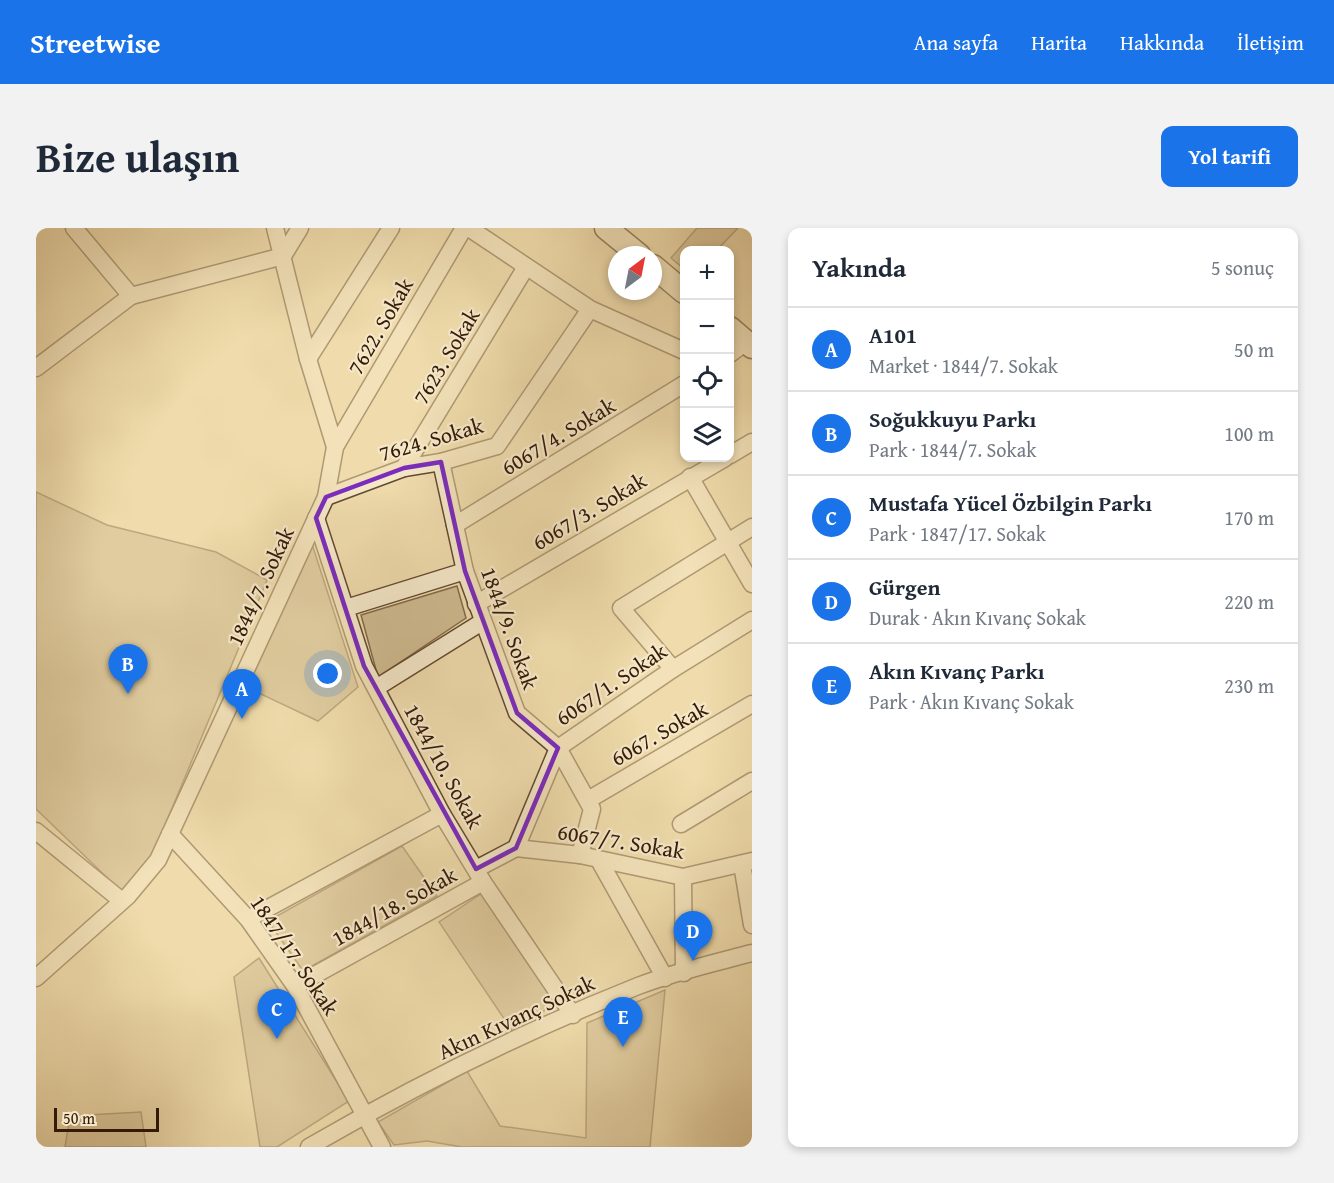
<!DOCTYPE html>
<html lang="tr">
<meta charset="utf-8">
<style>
body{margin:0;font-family:"Gentium Book Plus",serif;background:#f2f2f3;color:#1f2937}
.controls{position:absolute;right:18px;top:18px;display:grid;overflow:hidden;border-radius:12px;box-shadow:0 3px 9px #0003}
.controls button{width:54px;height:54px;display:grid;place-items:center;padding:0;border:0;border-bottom:2px solid #e0e1e3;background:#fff;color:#1f2937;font:30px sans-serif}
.compass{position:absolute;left:572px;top:18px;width:54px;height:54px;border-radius:50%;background:#fff;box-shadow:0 3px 9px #0003;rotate:32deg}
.scale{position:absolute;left:18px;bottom:15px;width:105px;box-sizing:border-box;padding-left:6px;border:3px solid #341a07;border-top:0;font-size:16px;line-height:21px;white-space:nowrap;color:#341a07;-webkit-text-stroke:4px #f5e8c9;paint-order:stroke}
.you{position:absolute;left:292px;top:446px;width:21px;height:21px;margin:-15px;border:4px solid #fff;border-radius:50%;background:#1a73e8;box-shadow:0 0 0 9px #1a73e833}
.badge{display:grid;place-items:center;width:39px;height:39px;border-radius:50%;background:#1a73e8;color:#fff;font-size:20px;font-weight:700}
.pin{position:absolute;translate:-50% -50px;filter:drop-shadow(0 2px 3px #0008)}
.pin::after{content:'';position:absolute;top:32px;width:21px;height:18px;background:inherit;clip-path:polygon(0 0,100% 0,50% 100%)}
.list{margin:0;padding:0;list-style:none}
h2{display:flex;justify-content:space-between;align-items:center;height:78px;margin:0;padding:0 24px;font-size:26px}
h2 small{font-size:20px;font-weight:400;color:#747a83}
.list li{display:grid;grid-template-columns:39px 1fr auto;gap:18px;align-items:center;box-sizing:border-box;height:84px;padding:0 24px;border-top:2px solid #e0e1e3}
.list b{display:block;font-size:22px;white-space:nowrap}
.list p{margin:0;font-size:20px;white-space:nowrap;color:#747a83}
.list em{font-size:20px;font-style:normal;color:#747a83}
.icon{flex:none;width:33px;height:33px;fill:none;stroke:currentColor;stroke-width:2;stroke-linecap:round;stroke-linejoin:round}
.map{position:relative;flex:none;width:716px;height:919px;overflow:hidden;border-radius:12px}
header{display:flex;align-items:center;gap:36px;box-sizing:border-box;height:84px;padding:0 30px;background:#1a73e8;color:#fff}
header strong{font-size:28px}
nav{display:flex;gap:33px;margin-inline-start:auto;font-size:21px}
.intro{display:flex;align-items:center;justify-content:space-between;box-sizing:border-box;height:144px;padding:0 36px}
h1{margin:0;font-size:42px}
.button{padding:15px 27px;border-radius:12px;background:#1a73e8;color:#fff;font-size:21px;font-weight:700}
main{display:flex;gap:36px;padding:0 36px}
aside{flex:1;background:#fff;border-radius:12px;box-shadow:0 3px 9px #0003}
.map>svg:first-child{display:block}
.green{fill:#cfba90;stroke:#826a4c;stroke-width:1.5}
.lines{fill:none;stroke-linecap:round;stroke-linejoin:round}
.street-casing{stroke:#634a30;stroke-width:19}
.secondary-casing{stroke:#341a07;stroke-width:25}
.street{stroke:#f5e8c9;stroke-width:16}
.secondary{stroke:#f5e8c9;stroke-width:22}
.marked{fill:none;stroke:#7b2cbf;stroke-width:4.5;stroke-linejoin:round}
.labels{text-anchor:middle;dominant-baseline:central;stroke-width:4.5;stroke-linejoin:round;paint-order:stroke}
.street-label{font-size:22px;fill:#341a07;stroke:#f5e8c9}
</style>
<header>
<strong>Streetwise</strong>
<nav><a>Ana sayfa</a><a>Harita</a><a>Hakkında</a><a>İletişim</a></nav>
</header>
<div class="intro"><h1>Bize ulaşın</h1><a class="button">Yol tarifi</a></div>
<main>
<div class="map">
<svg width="716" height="919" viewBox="0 0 716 919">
<rect width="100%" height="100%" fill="#efdbac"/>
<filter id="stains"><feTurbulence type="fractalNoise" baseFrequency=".00333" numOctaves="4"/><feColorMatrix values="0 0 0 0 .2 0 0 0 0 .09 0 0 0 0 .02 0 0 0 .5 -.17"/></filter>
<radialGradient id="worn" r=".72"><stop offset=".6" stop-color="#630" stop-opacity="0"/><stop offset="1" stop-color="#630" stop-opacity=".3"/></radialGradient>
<g class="green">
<path d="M 661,0 L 702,0 L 681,22 L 648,22 L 648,41 L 635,30 Z"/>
<path d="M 0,264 L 71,297 L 180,324 L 231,352 L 117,626 L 86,664 L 0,581 Z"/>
<path d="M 276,316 L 322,459 L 282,493 L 208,458 Z"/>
<path d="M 421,358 L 430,390 L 342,449 L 325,387 Z"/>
<path d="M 366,618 L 401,668 L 267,743 L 232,693 Z"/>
<path d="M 448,664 L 521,774 L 477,804 L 403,694 Z"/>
<path d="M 223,730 L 313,873 L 241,919 L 224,919 L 198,749 Z"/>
<path d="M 629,762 L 614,919 L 426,919 L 391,913 L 358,917 L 342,894 L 431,843 L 464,898 L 550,910 L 551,795 Z"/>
<path d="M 105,884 L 110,919 L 29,919 L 34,888 Z"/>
</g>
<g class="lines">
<g class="street-casing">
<g id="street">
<path d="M 38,0 L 95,68"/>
<path d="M 433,0 L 554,81 L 648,123"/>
<path d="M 247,28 L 264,0"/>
<path d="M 694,126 L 710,114"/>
<path d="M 272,131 L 355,0"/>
<path d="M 0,140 L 95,68 L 247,28"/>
<path d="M 299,219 L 428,0"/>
<path d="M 694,227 L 716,214"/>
<path d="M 405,234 L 429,343 L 481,485 L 522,520 L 556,581 L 544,627"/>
<path d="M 368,240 L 490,39"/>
<path d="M 654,249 L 716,356"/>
<path d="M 290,269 L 368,240 L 405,234 L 461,218 L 554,81"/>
<path d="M 280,290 L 328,438 L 406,586 L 447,654 L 537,787"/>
<path d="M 419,297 L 648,156"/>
<path d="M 440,376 L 689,230"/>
<path d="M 310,380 L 429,343"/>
<path d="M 637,441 L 585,380 L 716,299"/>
<path d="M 340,460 L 446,394"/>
<path d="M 552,572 L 716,476"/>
<path d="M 645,596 L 716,553"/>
<path d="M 0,603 L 86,673"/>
<path d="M 134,606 L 212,691 L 259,758 L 346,919"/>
<path d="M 480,620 L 522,520 L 637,441 L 716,392"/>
<path d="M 480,620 L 544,627 L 647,649 L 716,633"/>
<path d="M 563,632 L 629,750"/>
<path d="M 706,636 L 716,697"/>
<path d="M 440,641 L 480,620"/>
<path d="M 647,649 L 648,745"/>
<path d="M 212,691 L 406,586"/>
<path d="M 0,750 L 92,668 L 122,632 L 290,269 L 299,219 L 272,131 L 239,0"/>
<path d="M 259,758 L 447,654"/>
<path d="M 273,919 C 378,858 489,803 602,758 C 638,744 678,735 716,725"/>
</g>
</g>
<g class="secondary-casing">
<g id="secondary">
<path d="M 570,0 L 603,27"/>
<path d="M 617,38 L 648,64"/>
<path d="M 694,100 L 716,119"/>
</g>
</g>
<use href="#street" class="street"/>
<use href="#secondary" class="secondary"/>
</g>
<path d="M0 0H716V919H0ZM 405,234 L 429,343 L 481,485 L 522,520 L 480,620 L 440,641 L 328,438 L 280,290 L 290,269 L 368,240 Z" fill="#efdbac" fill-opacity=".55" fill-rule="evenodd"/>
<path class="marked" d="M 405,234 L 429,343 L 481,485 L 522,520 L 480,620 L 440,641 L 328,438 L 280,290 L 290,269 L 368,240 Z"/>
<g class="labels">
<g class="street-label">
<text transform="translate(344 98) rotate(-60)">7622. Sokak</text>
<text transform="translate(410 128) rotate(-59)">7623. Sokak</text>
<text transform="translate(522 208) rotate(-31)">6067/4. Sokak</text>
<text transform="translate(395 211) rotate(-16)">7624. Sokak</text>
<text transform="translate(553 283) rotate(-31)">6067/3. Sokak</text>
<text transform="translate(224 358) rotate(-65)">1844/7. Sokak</text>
<text transform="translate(474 400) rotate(70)">1844/9. Sokak</text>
<text transform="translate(575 456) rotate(-34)">6067/1. Sokak</text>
<text transform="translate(623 505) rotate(-30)">6067. Sokak</text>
<text transform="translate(408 538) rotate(61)">1844/10. Sokak</text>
<text transform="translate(585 613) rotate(9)">6067/7. Sokak</text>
<text transform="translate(358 678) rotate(-29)">1844/18. Sokak</text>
<text transform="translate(259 727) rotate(56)">1847/17. Sokak</text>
<text transform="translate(480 789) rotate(-25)">Akın Kıvanç Sokak</text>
</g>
</g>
<rect width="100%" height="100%" filter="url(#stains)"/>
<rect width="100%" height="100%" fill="url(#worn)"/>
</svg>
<div class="controls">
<button>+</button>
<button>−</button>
<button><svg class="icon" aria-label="locate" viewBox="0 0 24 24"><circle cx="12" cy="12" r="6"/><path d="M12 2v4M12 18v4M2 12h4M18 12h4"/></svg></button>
<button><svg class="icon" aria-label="layers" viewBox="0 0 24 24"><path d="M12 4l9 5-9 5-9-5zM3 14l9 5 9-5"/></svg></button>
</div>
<svg class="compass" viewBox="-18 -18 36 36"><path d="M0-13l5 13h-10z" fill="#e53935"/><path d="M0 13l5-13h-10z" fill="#747a83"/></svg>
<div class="scale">50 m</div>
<div class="you"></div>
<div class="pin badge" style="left:206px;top:491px">A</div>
<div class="pin badge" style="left:92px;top:466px">B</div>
<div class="pin badge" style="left:241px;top:811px">C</div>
<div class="pin badge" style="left:657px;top:733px">D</div>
<div class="pin badge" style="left:587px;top:819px">E</div>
</div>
<aside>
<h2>Yakında<small>5 sonuç</small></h2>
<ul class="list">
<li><span class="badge">A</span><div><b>A101</b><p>Market · 1844/7. Sokak</p></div><em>50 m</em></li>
<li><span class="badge">B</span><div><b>Soğukkuyu Parkı</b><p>Park · 1844/7. Sokak</p></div><em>100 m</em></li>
<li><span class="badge">C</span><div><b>Mustafa Yücel Özbilgin Parkı</b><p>Park · 1847/17. Sokak</p></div><em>170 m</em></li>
<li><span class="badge">D</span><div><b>Gürgen</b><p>Durak · Akın Kıvanç Sokak</p></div><em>220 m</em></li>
<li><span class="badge">E</span><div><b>Akın Kıvanç Parkı</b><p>Park · Akın Kıvanç Sokak</p></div><em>230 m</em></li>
</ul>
</aside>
</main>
